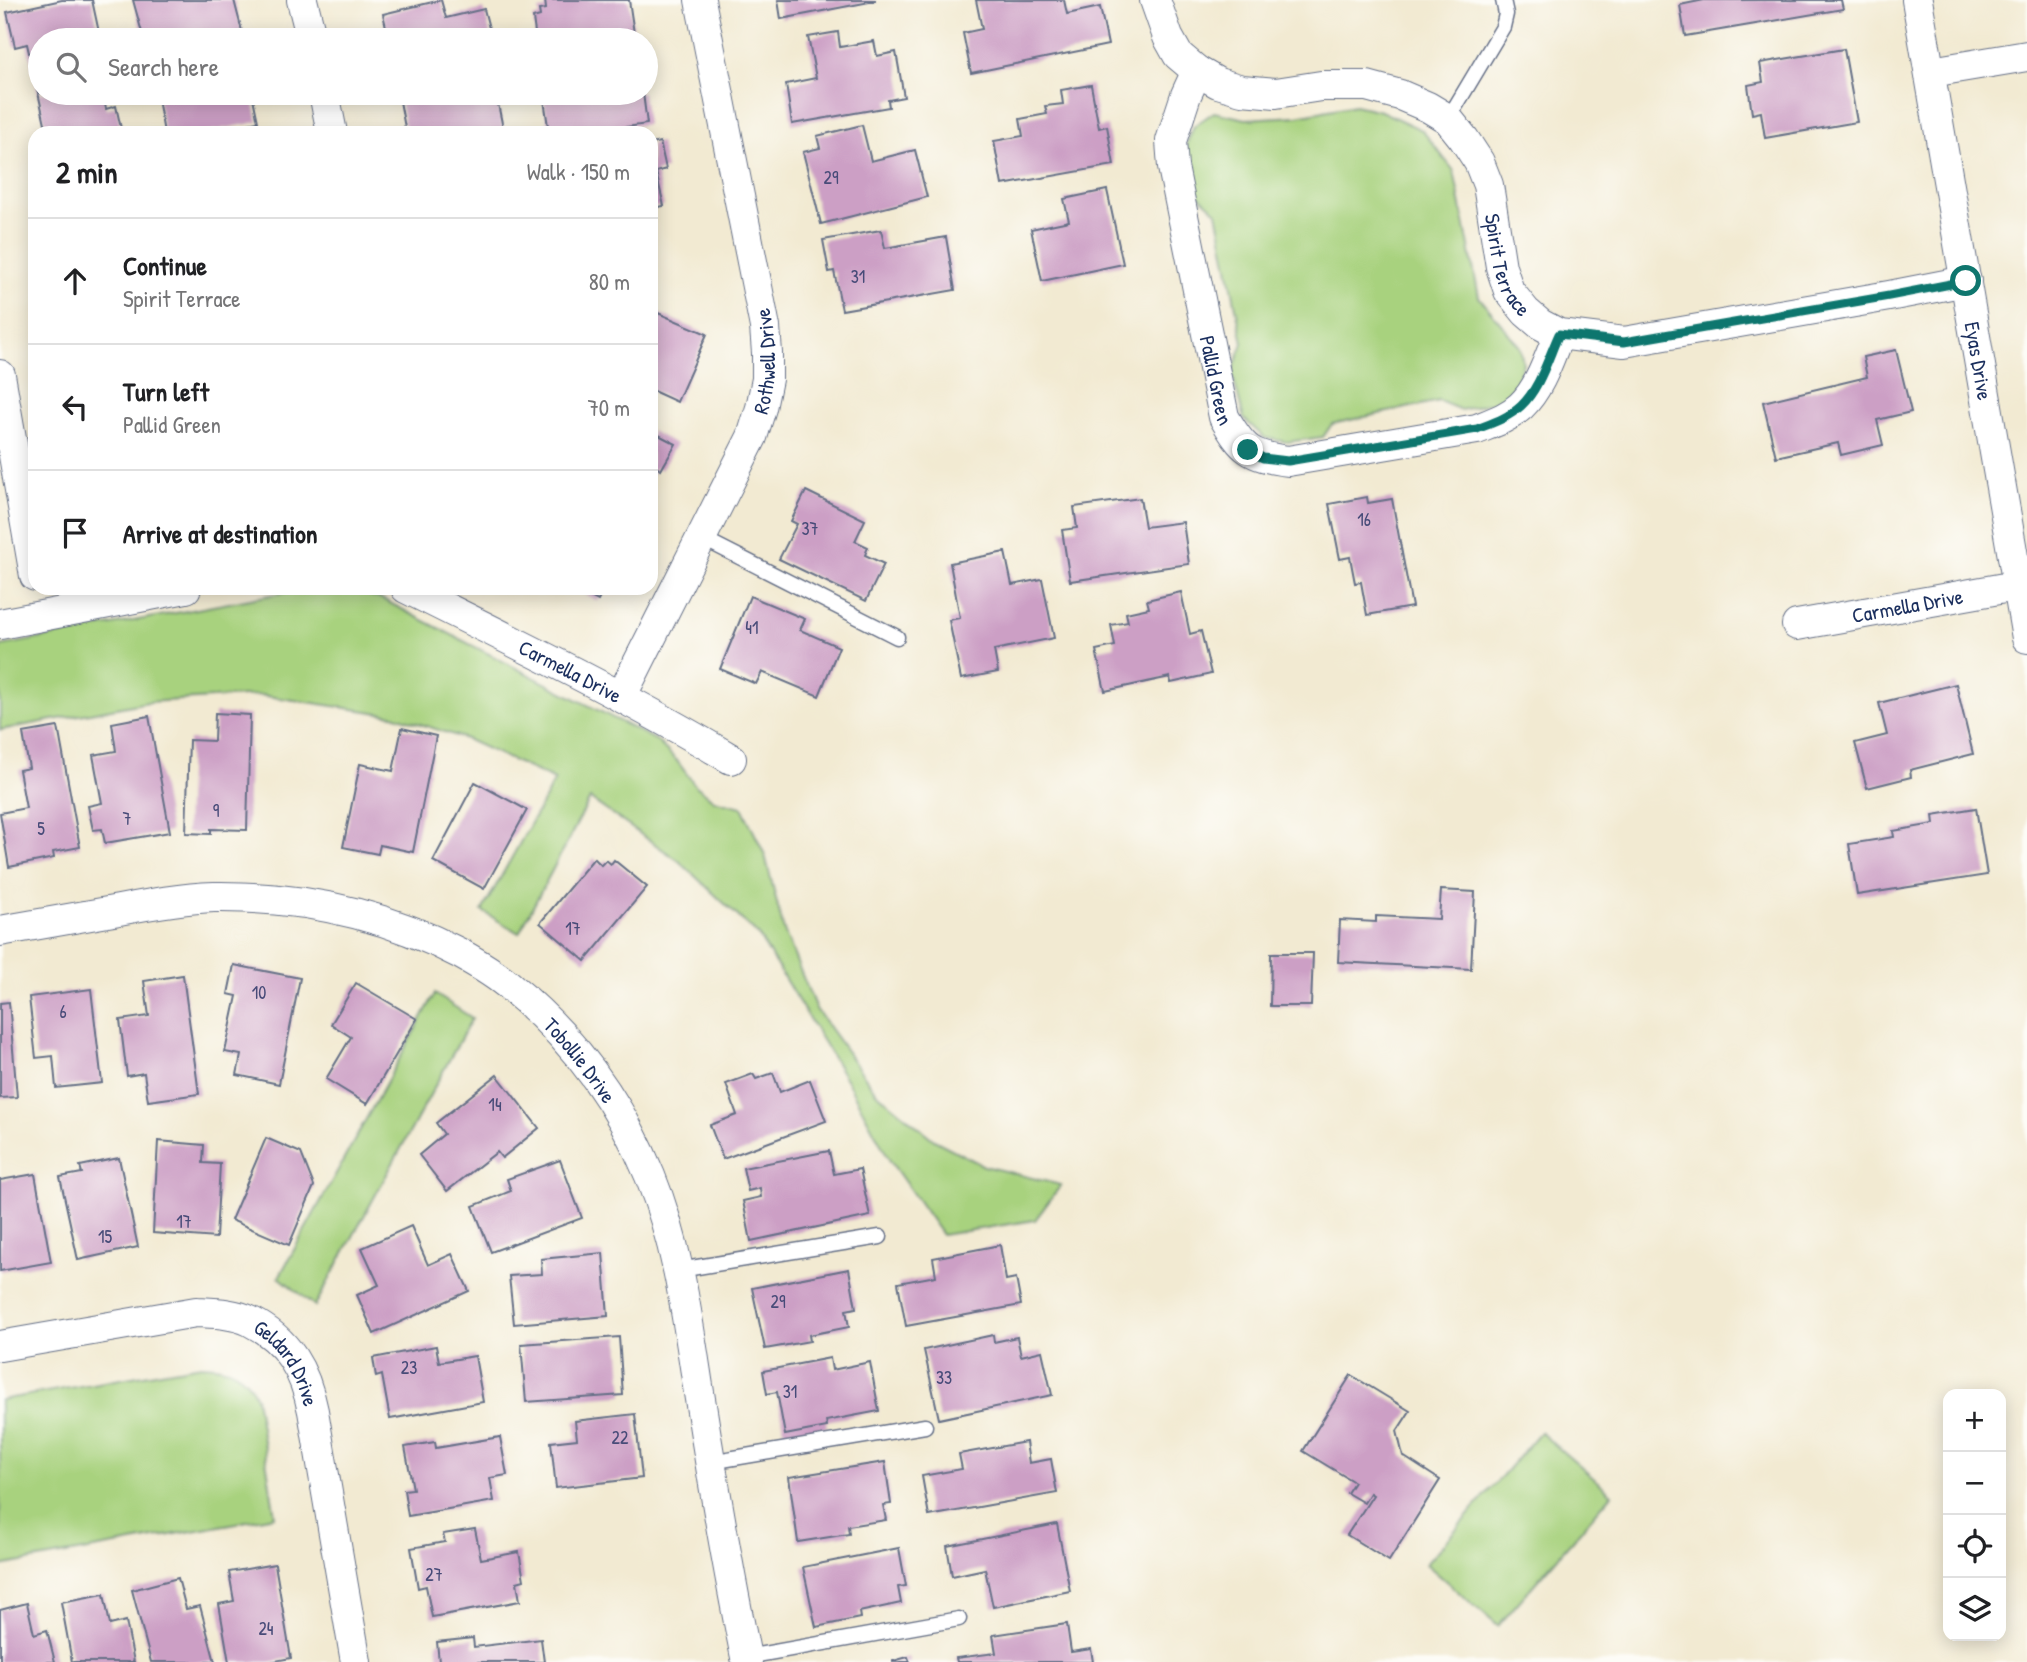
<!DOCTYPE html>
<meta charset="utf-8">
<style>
body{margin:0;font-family:"Patrick Hand",sans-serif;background:#f6f6f6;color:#202124}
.controls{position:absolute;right:21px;bottom:21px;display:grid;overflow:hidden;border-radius:14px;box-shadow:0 4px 18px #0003}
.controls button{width:63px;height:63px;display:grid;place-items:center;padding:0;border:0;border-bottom:2px solid #e0e0e0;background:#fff;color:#202124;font:35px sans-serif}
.stop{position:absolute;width:21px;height:21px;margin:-16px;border:5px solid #0f766e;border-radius:50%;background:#fff}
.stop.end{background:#0f766e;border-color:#fff;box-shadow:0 2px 7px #0008}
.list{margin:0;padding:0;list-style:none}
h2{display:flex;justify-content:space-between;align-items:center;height:91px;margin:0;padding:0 28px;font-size:30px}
h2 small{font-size:23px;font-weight:400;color:#757577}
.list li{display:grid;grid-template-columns:46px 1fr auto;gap:21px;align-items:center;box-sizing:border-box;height:126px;padding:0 28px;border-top:2px solid #e0e0e0}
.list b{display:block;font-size:26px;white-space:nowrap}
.list p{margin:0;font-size:23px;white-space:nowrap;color:#757577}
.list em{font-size:23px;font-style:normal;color:#757577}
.icon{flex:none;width:38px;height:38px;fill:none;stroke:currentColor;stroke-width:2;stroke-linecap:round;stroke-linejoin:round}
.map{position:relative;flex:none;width:2027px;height:1662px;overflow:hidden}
.search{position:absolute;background:#fff;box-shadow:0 4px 18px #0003;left:28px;top:28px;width:630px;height:77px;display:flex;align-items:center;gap:18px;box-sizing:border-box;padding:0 24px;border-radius:38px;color:#757577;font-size:26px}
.panel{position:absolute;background:#fff;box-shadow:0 4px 18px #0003;left:28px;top:126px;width:630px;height:469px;border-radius:21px}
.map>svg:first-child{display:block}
.green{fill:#a8d27e;stroke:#62806e;stroke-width:2}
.building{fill:#cc9fc5}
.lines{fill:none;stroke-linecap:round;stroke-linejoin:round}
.service-casing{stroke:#667087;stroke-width:17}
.minor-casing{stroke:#667087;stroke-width:32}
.service{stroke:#fff;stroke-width:14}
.minor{stroke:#fff;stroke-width:30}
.route{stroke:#0f766e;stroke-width:9}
.labels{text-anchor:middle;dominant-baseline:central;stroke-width:6;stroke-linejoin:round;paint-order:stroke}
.number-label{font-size:18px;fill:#474b78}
.street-label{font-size:21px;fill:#1b2f5e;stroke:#fdfcf7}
</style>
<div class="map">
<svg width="2027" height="1662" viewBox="0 0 2027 1662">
<rect width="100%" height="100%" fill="#fdfcf7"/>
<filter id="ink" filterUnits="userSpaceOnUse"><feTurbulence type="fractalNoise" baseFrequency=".0143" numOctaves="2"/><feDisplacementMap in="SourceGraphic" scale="14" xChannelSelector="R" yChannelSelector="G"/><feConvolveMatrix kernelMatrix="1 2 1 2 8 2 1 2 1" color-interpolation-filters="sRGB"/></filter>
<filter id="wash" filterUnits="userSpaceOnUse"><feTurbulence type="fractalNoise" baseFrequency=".00686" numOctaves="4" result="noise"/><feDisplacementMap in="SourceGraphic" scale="28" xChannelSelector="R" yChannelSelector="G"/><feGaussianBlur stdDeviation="1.57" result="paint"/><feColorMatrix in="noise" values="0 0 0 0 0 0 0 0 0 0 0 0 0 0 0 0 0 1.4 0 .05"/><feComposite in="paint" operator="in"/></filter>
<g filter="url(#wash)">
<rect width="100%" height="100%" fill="#f2ead2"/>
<g class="green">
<path d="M 1355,105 L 1381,111 L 1422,130 L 1454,171 L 1479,297 L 1520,347 L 1523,364 L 1516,382 L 1503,400 L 1461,410 L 1439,401 L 1332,424 L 1323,437 L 1287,442 L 1265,438 L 1244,419 L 1232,373 L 1243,343 L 1217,212 L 1195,192 L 1186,145 L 1194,126 L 1214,112 L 1246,119 L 1297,116 Z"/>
<path d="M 308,588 L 349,589 L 382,599 L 656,740 L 677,761 L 695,785 L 714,800 L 742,807 L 765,855 L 784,931 L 816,1009 L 875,1091 L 934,1140 L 984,1166 L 1061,1185 L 1035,1220 L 942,1235 L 890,1161 L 847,1081 L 758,935 L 679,861 L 590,799 L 519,933 L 482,911 L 555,780 L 466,739 L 393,715 L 260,695 L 148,702 L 0,730 L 0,646 Z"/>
<path d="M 435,994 L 472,1018 L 315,1306 L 279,1277 Z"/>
<path d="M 201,1365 C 226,1365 246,1372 256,1397 L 275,1516 L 0,1566 L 0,1400 Z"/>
<path d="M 1540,1432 L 1612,1494 L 1498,1626 L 1426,1564 Z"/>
</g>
<g id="blocks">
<g class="building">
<path d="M 62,0 L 92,0 L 100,37 L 92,40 L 40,40 L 40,93 L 103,93 L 106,109 L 116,106 L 122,133 L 55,133 L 54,127 L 46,128 L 27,44 L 15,47 L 7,12 Z"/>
<path d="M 133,0 L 234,0 L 243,35 L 221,40 L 200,40 L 199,36 L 183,40 L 144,40 Z"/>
<path d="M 441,0 L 446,18 L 484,9 L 492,40 L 389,40 L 383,14 Z"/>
<path d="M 545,0 L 629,0 L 635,40 L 536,40 L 533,18 L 540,16 L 539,10 L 546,9 Z"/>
<path d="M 778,0 L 875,0 L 875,1 L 781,19 Z"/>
<path d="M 976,0 L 1064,0 L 1067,14 L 1100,7 L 1108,45 L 971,73 L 963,33 L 982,29 Z"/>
<path d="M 1704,0 L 1841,0 L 1843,9 L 1685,36 L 1680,5 Z"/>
<path d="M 838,32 L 840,47 L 874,41 L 877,56 L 896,52 L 904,97 L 888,100 L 889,107 L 792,124 L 786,84 L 816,78 L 808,37 Z"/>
<path d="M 1844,49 L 1857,122 L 1765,138 L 1761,112 L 1752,114 L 1748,85 L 1763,82 L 1760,63 Z"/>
<path d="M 1091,85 L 1099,128 L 1107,126 L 1114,165 L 1002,185 L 994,141 L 1023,136 L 1020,119 L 1047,114 L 1045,106 L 1063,104 L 1061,90 Z"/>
<path d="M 157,93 L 252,93 L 258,122 L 200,133 L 164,133 Z"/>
<path d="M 414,93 L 457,93 L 459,101 L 496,94 L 504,133 L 406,133 L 399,96 Z"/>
<path d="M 543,93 L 643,93 L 647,124 L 586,133 L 549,133 Z"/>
<path d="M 862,125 L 871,161 L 915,150 L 927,197 L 821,224 L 803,152 L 820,148 L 817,136 Z"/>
<path d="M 660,142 L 666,169 L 656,172 L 664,206 L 651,208 L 651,144 Z"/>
<path d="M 1107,190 L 1123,264 L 1042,281 L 1031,229 L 1069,221 L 1064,199 Z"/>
<path d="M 881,230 L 885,248 L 946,237 L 955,290 L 842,310 L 834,271 L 829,272 L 823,240 Z"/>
<path d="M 658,313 L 707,334 L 677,402 L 651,390 L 651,330 Z"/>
<path d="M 1896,350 L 1911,412 L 1877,420 L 1883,445 L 1841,455 L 1838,443 L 1776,457 L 1763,402 L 1867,377 L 1863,357 Z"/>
<path d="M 651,431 L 676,444 L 661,470 L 656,467 L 651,476 Z"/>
<path d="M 806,491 L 865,520 L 855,541 L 868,547 L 865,555 L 884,564 L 866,601 L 779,559 L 797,524 L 791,521 Z"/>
<path d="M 1367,497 L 1368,503 L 1392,499 L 1412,607 L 1367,615 L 1361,582 L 1355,583 L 1350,557 L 1340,559 L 1329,504 Z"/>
<path d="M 1140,498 L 1145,527 L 1183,522 L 1189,564 L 1070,581 L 1062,530 L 1077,528 L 1074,507 Z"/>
<path d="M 1005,552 L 1012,585 L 1042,579 L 1054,638 L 994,650 L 998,672 L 961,679 L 949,620 L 960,618 L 950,563 Z"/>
<path d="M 573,588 L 605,588 L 598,601 Z"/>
<path d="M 1181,592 L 1190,634 L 1201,631 L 1211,674 L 1171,683 L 1170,677 L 1105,691 L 1096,650 L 1115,646 L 1111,625 L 1128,622 L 1126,613 L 1149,608 L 1147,600 Z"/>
<path d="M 750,596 L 805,619 L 800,630 L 839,647 L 819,696 L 762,672 L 756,684 L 720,669 Z"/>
<path d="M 1956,684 L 1973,754 L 1910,770 L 1911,777 L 1867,788 L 1855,743 L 1887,735 L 1879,703 Z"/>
<path d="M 215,713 L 250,715 L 247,830 L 211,829 L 211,834 L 186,833 L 189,740 L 214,741 Z"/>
<path d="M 149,716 L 170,832 L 105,843 L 102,829 L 93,830 L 88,806 L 102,803 L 93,755 L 116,751 L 112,723 Z"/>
<path d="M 58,727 L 80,847 L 53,852 L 54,858 L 9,867 L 0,813 L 26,808 L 19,770 L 29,768 L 23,733 Z"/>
<path d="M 402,728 L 436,736 L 413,852 L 380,845 L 378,854 L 343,847 L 360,764 L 393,771 Z"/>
<path d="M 475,782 L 527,810 L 484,889 L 433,861 Z"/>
<path d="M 1976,808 L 1987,875 L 1857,895 L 1849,844 L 1894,837 L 1893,831 L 1934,824 L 1933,815 Z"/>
<path d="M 594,858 L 601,865 L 606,860 L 611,864 L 614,860 L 647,887 L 585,961 L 540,923 Z"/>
<path d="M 1441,890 L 1475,892 L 1471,969 L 1338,962 L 1340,920 L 1376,922 L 1376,916 L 1439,919 Z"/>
<path d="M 1271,953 L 1313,953 L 1311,1006 L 1270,1006 Z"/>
<path d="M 234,965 L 300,978 L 279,1084 L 237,1075 L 241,1055 L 225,1052 L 237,996 L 228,994 Z"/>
<path d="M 183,975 L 199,1094 L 148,1101 L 144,1073 L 127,1076 L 120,1020 L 149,1016 L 144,981 Z"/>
<path d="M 356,983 L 417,1019 L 367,1104 L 326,1079 L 351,1037 L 331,1024 Z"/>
<path d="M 91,989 L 102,1083 L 56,1088 L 53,1056 L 36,1058 L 29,997 Z"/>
<path d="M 9,1002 L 17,1097 L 0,1098 L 0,1003 Z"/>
<path d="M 773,1073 L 780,1092 L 810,1080 L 826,1121 L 723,1159 L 710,1125 L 737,1115 L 726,1084 L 753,1074 L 756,1079 Z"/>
<path d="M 497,1075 L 539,1128 L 502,1158 L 497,1152 L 447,1191 L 419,1155 L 444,1134 L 436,1123 Z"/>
<path d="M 266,1138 L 301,1153 L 314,1186 L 289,1245 L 231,1220 Z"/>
<path d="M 158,1141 L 204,1145 L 203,1163 L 220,1164 L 216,1238 L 153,1233 Z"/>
<path d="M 829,1151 L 834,1174 L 860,1169 L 870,1216 L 751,1241 L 743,1201 L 761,1197 L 760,1188 L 748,1191 L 743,1168 Z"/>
<path d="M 119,1158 L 138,1247 L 78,1260 L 60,1177 L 82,1173 L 80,1166 Z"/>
<path d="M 560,1160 L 582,1218 L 491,1252 L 473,1206 L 511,1191 L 507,1179 Z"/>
<path d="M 35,1174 L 51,1262 L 0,1271 L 0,1180 Z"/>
<path d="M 411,1226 L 428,1265 L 452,1254 L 469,1291 L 374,1334 L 357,1295 L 379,1285 L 362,1248 Z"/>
<path d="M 1000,1245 L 1006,1280 L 1016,1278 L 1021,1305 L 906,1326 L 898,1283 L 936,1276 L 933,1258 Z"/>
<path d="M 603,1253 L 608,1316 L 514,1324 L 509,1276 L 542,1274 L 541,1259 Z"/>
<path d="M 849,1269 L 856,1308 L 846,1310 L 849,1327 L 809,1335 L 810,1341 L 765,1349 L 752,1288 Z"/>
<path d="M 993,1335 L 994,1342 L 1017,1337 L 1021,1356 L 1042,1351 L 1052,1395 L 939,1419 L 924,1350 Z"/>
<path d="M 619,1337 L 623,1395 L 526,1402 L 521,1344 Z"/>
<path d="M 436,1346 L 439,1362 L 475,1356 L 483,1402 L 390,1419 L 382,1375 L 376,1377 L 373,1358 Z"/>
<path d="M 830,1358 L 832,1370 L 870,1362 L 879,1411 L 826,1421 L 827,1427 L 785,1435 L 777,1392 L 767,1394 L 763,1371 Z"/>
<path d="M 1351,1375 L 1410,1411 L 1397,1431 L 1403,1456 L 1440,1480 L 1389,1561 L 1347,1535 L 1373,1495 L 1370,1493 L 1364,1503 L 1347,1493 L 1354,1482 L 1303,1451 Z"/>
<path d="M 635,1414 L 642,1478 L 556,1488 L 551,1442 L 577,1439 L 575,1421 Z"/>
<path d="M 500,1437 L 507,1475 L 490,1478 L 494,1501 L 408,1516 L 404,1490 L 413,1489 L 405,1447 L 435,1442 L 436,1448 Z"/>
<path d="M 1026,1442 L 1029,1463 L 1051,1459 L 1057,1493 L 929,1516 L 922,1476 L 962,1469 L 959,1454 Z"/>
<path d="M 885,1462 L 891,1504 L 883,1505 L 886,1520 L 848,1526 L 849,1534 L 798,1542 L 789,1477 Z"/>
<path d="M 1057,1524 L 1070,1591 L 993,1607 L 985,1569 L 952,1576 L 947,1546 Z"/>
<path d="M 475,1529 L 481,1559 L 519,1552 L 524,1580 L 517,1582 L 520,1601 L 432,1617 L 426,1586 L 418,1588 L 411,1548 L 445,1542 L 443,1534 Z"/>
<path d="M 899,1548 L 906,1586 L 898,1587 L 901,1603 L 859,1612 L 860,1618 L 816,1627 L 803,1567 Z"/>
<path d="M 275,1564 L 291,1658 L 270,1662 L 229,1662 L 219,1604 L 234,1601 L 229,1572 Z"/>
<path d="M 178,1578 L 186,1609 L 200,1606 L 215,1662 L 151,1662 L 132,1590 Z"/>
<path d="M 104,1594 L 110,1625 L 126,1621 L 134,1662 L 72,1662 L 61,1602 Z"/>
<path d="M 27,1603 L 34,1634 L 47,1630 L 55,1662 L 0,1662 L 0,1610 Z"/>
<path d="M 1067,1624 L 1071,1652 L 1091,1649 L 1093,1662 L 957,1662 L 956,1658 L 996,1653 L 993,1635 Z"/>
<path d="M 473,1638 L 474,1647 L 541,1639 L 544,1662 L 439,1662 L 437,1642 Z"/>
<path d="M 908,1657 L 910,1662 L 893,1662 L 893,1661 Z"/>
</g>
</g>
</g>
<g filter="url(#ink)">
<use href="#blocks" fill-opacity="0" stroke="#667087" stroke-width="2"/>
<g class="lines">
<g class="service-casing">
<g id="service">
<path d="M 1448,119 L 1503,27 L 1506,14 L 1503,0"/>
<path d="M 702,538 L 897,637"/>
<path d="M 679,1270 L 880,1237"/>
<path d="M 710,1462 L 925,1426"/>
<path d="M 746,1657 L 959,1619"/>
</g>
</g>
<g class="minor-casing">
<g id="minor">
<path d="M 302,0 L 312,40"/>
<path id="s1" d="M 1155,0 L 1168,37 L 1178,55 L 1197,71 L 1218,83 L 1242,90 L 1276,93 L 1321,86 L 1367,86 L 1400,95 L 1428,107 L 1448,119 L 1464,139 L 1479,162 L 1488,185 L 1501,267 L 1509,291 L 1526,312 L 1540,324 L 1559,334 L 1624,342 L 1889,296 L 1966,281"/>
<path id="s2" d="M 1917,0 L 2027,638"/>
<path id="s3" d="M 1197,71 L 1186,95 L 1171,141 L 1173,167 L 1224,417 C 1243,450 1250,456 1288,461 L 1477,429 C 1492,423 1508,418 1521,406 C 1540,388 1549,358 1559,334"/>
<path d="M 1931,72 L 2027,56"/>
<path d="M 324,93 L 332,133"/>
<path d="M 0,375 L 35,576"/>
<path id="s4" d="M 406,588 C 516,643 626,696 731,759"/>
<path d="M 0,624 L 186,588"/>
<path id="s5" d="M 1797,625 L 2027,584"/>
<path id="s6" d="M 621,697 L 752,437 L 761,408 L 767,379 L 767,353 L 765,327 L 700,0"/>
<path id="s7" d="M 0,931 C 40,924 79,917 119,910 C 150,904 182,898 214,897 C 299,896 383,913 459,953 C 477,963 496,974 512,988 C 573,1038 620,1103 650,1176 C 679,1247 688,1323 700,1399 C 714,1487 729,1575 747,1662"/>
<path id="s8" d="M 0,1346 L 196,1312 C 214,1313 234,1313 250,1321 C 288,1340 305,1371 313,1411 L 356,1662"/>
</g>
</g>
<use href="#service" class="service"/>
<use href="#minor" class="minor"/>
</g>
</g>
<g class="lines" filter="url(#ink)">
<path class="route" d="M 1248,450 L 1263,458 L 1288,461 L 1477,429 C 1492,423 1508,418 1521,406 C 1540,388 1548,358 1559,334 L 1624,342 L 1889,296 L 1966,281"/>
</g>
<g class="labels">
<g class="number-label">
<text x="831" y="177">29</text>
<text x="858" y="276">31</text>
<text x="1364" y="519">16</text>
<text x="810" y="528">37</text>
<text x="752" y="627">41</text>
<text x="216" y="810">9</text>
<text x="127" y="818">7</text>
<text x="41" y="828">5</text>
<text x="573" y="928">17</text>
<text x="259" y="992">10</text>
<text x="63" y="1011">6</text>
<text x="495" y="1104">14</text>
<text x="184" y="1221">17</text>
<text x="105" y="1236">15</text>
<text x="778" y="1301">29</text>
<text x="409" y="1367">23</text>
<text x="944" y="1377">33</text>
<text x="790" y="1391">31</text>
<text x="620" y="1437">22</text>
<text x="434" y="1574">27</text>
<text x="266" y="1628">24</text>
</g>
<g class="street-label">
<text stroke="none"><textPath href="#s1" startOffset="508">Spirit Terrace</textPath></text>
<text stroke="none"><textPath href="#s6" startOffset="369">Rothwell Drive</textPath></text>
<text stroke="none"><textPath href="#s2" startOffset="366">Eyas Drive</textPath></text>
<text stroke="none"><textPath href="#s3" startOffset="318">Pallid Green</textPath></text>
<text stroke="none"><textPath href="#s5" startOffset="112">Carmella Drive</textPath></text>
<text stroke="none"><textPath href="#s4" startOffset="184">Carmella Drive</textPath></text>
<text stroke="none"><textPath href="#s7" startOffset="634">Tobollie Drive</textPath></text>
<text stroke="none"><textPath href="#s8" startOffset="312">Geldard Drive</textPath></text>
</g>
</g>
</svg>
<div class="controls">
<button>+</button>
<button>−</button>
<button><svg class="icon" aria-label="locate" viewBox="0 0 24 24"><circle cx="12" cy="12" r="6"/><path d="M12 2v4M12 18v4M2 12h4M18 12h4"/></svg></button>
<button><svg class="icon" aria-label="layers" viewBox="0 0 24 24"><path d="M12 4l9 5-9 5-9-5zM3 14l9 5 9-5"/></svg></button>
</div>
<div class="stop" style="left:1966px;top:281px"></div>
<div class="stop end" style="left:1248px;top:450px"></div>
<div class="search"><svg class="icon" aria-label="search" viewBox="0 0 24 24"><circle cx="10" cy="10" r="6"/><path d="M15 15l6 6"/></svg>Search here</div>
<section class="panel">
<h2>2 min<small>Walk · 150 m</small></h2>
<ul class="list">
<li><svg class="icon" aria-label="ahead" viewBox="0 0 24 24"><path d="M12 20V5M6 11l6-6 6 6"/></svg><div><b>Continue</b><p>Spirit Terrace</p></div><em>80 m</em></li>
<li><svg class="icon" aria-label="left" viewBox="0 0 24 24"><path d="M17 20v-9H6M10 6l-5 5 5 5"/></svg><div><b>Turn left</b><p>Pallid Green</p></div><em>70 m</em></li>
<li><svg class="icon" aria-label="arrive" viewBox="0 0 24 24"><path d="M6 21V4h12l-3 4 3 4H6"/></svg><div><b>Arrive at destination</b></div></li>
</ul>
</section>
</div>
